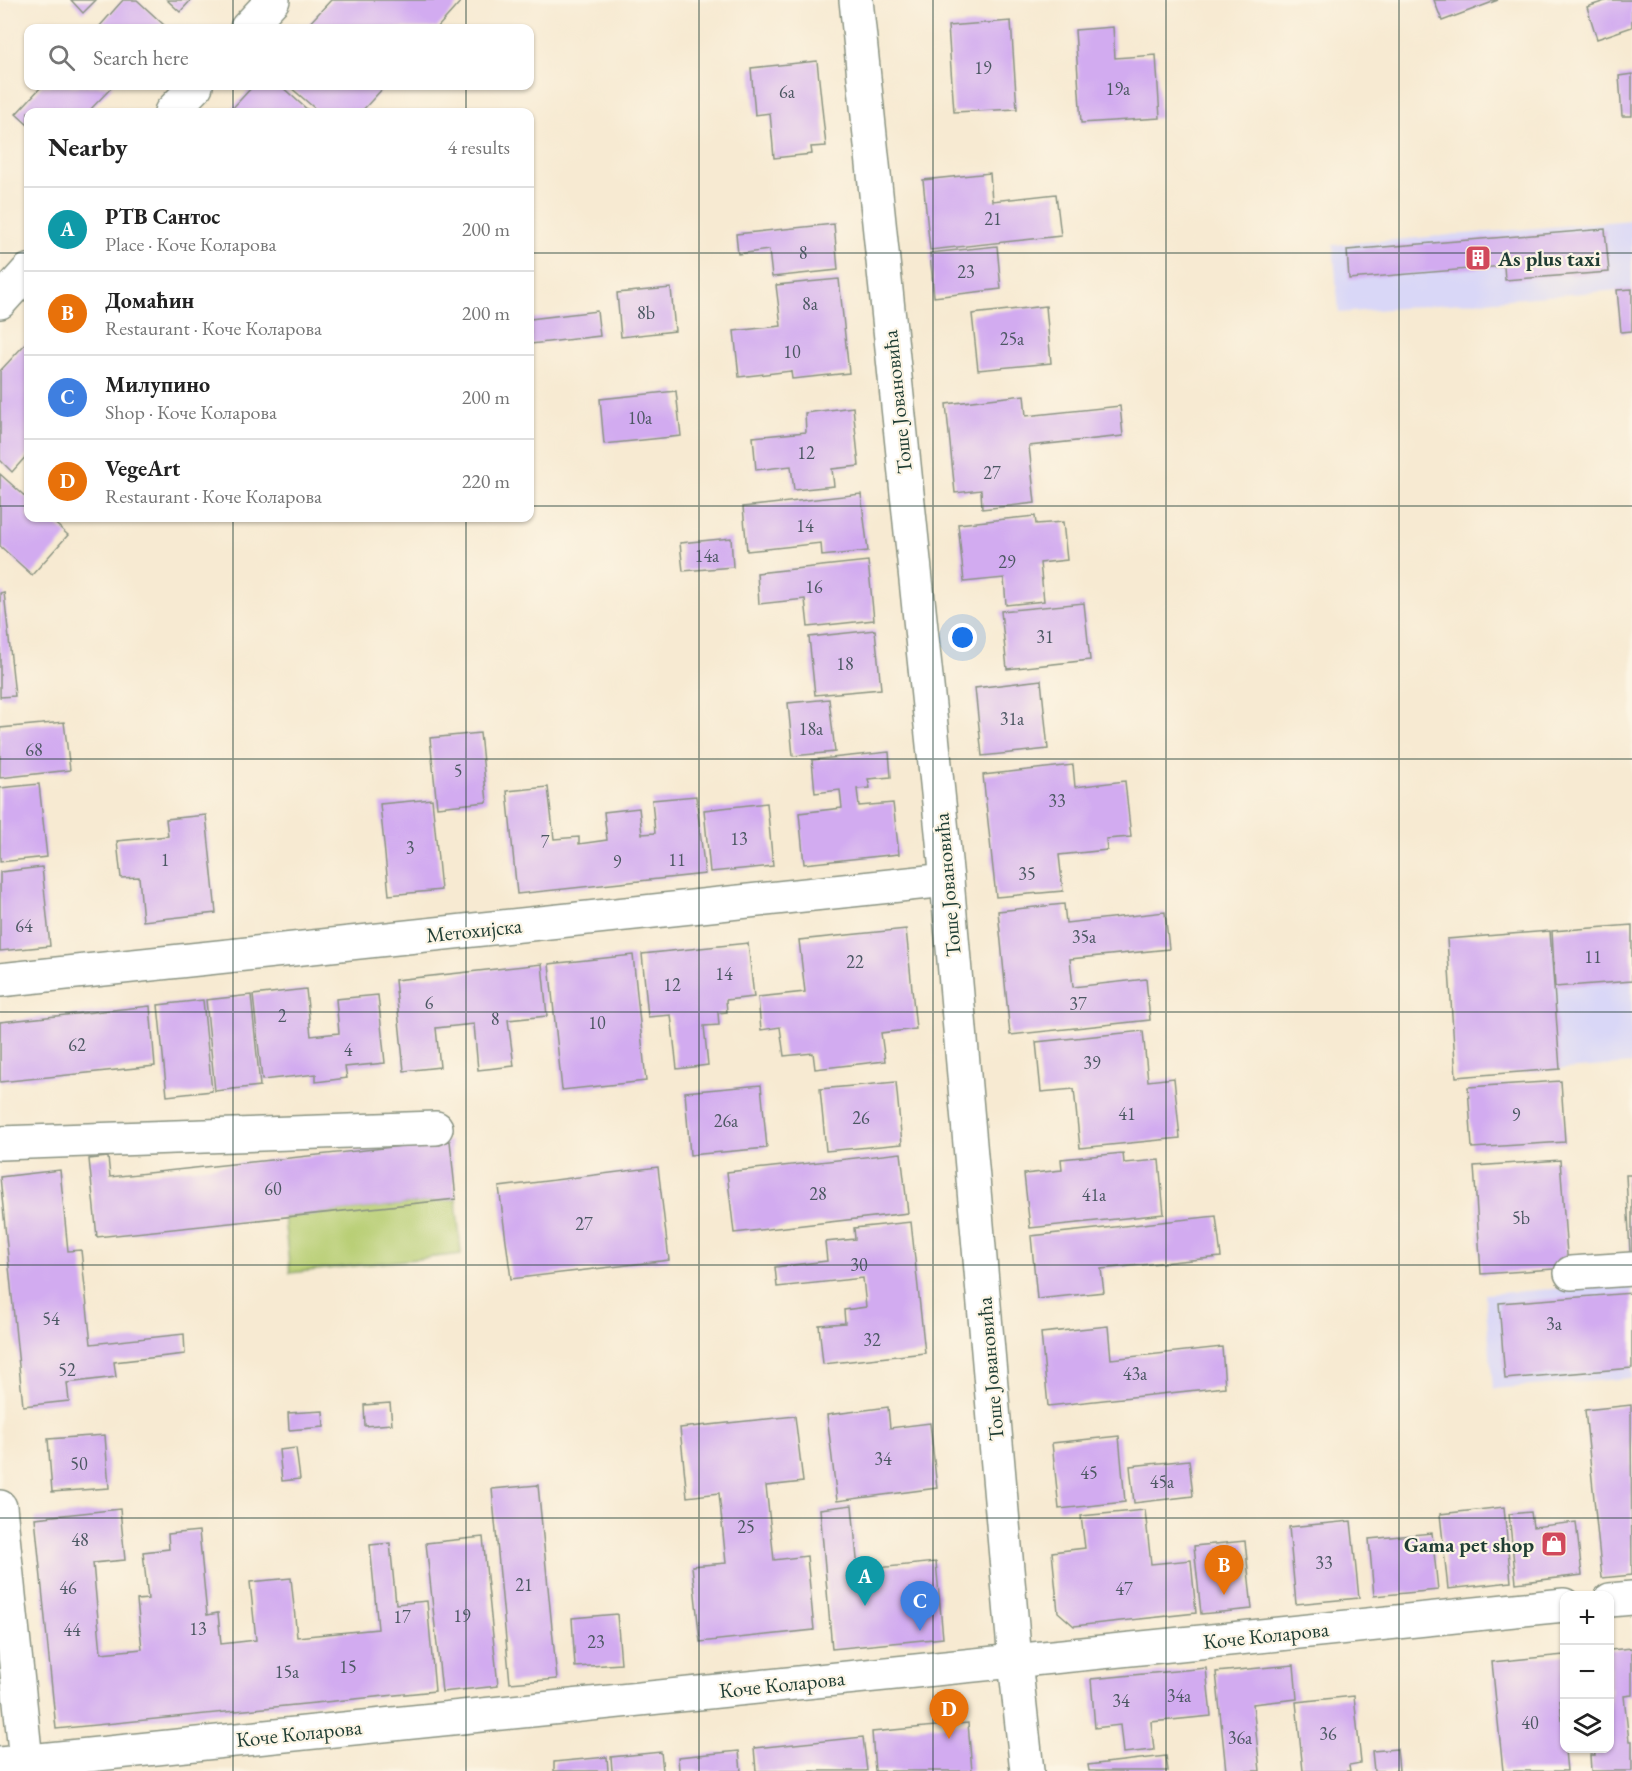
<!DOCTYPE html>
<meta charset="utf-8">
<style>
body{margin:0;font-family:"EB Garamond",serif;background:#f2f2f2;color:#222}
.controls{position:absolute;right:18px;bottom:18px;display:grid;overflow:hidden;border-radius:12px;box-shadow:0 2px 4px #0004}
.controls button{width:54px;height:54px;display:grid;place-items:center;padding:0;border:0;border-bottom:2px solid #e0e0e0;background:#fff;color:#222;font:30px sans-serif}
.you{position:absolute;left:963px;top:638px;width:21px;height:21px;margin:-15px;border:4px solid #fff;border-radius:50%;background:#1a73e8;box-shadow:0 0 0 9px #1a73e833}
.badge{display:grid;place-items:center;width:39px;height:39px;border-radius:50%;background:#2563eb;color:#fff;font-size:20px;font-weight:700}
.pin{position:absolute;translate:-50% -50px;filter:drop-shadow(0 2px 3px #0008)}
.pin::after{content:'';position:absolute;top:32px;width:21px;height:18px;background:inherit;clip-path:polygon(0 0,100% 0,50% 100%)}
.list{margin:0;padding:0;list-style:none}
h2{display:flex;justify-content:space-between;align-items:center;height:78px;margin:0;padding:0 24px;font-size:26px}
h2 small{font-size:20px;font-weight:400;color:#767676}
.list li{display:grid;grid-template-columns:39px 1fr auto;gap:18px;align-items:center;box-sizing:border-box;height:84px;padding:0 24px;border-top:2px solid #e0e0e0}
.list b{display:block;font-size:22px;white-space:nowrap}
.list p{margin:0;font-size:20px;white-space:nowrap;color:#767676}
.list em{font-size:20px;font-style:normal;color:#767676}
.icon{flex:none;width:33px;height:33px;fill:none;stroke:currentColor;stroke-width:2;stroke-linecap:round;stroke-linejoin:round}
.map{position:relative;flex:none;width:1632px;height:1771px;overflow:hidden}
.search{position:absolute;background:#fff;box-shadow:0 2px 4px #0004;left:24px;top:24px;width:510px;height:66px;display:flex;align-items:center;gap:15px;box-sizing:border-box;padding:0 21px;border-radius:12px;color:#767676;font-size:22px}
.panel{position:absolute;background:#fff;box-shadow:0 2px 4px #0004;left:24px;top:108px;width:510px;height:414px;border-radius:12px}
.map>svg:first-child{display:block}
.built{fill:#d9d7f7}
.green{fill:#b7ce73;stroke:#6b8654;stroke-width:1.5}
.building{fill:#d2abf0}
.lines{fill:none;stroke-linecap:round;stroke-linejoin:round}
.minor-casing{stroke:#8b9483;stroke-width:36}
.major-casing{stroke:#8b9483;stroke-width:36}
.minor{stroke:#fff;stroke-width:33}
.major{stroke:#fff;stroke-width:33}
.grid{fill:none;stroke:#1f3d34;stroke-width:1.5;stroke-opacity:0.55}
.labels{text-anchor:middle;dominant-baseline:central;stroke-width:4.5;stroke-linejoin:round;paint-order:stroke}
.number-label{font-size:18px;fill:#4c5863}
.poi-label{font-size:21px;font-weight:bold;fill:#1f3d34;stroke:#fcf5e5;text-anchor:start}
.street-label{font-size:21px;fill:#1f3d34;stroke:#fcf5e5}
</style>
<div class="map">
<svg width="1632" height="1771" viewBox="0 0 1632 1771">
<rect width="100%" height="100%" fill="#fcf5e5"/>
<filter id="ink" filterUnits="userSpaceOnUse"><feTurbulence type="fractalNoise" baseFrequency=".0167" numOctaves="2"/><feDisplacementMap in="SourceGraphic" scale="12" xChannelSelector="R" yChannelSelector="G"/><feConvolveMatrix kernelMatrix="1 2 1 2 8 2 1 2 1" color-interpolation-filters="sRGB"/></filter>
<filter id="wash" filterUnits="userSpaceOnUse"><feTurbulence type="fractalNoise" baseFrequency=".008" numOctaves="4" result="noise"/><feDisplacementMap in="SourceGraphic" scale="24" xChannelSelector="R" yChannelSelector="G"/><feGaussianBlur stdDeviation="1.35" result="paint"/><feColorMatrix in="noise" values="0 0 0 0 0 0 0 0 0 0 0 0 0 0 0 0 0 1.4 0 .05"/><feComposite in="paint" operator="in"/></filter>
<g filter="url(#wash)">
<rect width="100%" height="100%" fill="#f7ead2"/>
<g class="built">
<path d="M 1632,220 L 1632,289 L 1339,313 L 1333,245 Z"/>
<path d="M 1632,925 L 1632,1064 L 1456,1077 L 1447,939 Z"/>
<path d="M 1632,1283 L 1632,1378 L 1493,1389 L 1485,1294 Z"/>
</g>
<path class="green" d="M 456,1199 L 461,1254 L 290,1273 L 284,1217 Z"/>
<g id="blocks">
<g class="building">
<path d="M 71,0 L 96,0 L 83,13 Z"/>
<path d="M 123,0 L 137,0 L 164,25 L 161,28 L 98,28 Z"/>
<path d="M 167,0 L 191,0 L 180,12 Z"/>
<path d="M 331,0 L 462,0 L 437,28 L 305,28 Z"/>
<path d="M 1434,0 L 1498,0 L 1442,21 Z"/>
<path d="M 1608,0 L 1632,0 L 1632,27 L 1597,39 L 1587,7 Z"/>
<path d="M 1011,21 L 1017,109 L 954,112 L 948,26 Z"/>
<path d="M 1113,27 L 1115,58 L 1156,55 L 1160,118 L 1081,123 L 1075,30 Z"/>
<path d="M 817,61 L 826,146 L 811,147 L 812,154 L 774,158 L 770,113 L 755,115 L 751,68 Z"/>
<path d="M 1632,74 L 1632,116 L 1622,116 L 1619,76 Z"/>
<path d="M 42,86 L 113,86 L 88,112 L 28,112 L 28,125 L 16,114 Z"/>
<path d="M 253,86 L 281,86 L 310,112 L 229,112 Z"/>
<path d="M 289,86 L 385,86 L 361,112 L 319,112 Z"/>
<path d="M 990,173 L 992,201 L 1056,194 L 1061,236 L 930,250 L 923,180 Z"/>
<path d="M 834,224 L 838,270 L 772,277 L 769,250 L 738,254 L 736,234 Z"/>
<path d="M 1605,229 L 1609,272 L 1505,280 L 1504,266 L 1349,279 L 1347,250 Z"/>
<path d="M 997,246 L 1001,289 L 934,297 L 930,253 Z"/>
<path d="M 839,279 L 849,373 L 792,379 L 791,371 L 739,377 L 734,331 L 781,326 L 776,285 Z"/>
<path d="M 671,288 L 675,331 L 621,337 L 617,293 Z"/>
<path d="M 1632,289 L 1632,331 L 1621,332 L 1617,290 Z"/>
<path d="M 1046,306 L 1051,363 L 978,370 L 972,314 Z"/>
<path d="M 597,311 L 600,336 L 531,344 L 530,319 Z"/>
<path d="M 26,343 L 28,345 L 28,454 L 12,472 L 0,460 L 0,371 Z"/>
<path d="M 676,391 L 681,436 L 604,444 L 600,399 Z"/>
<path d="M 1024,395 L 1026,416 L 1120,406 L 1123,436 L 1029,446 L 1035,503 L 982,509 L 981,490 L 955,493 L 946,404 Z"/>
<path d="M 853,407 L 859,466 L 832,469 L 834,486 L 794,490 L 791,466 L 756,470 L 753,437 L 806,432 L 805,413 Z"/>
<path d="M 0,474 L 28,499 L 28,518 L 49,518 L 68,535 L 32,575 L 0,546 Z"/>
<path d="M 861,494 L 868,551 L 822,556 L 821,543 L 747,551 L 743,507 Z"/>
<path d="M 1035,516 L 1036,524 L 1063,522 L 1067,560 L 1040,563 L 1044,601 L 1006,605 L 1004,578 L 964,582 L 958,524 Z"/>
<path d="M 731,538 L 733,567 L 683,571 L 680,543 Z"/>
<path d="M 868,561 L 874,620 L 808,627 L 805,599 L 759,604 L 757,573 Z"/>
<path d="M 4,592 L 15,696 L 0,697 L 0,593 Z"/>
<path d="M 1084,603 L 1090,660 L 1007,669 L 1001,611 Z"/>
<path d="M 875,630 L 881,689 L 815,695 L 809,637 Z"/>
<path d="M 1041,680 L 1048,749 L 982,756 L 975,688 Z"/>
<path d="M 829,699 L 835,752 L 793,756 L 788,703 Z"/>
<path d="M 64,722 L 70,770 L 0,778 L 0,728 Z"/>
<path d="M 480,733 L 487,802 L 437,807 L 430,738 Z"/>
<path d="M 889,752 L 891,777 L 868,779 L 870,788 L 857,789 L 859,806 L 893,803 L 899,854 L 804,864 L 799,813 L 842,808 L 840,790 L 815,793 L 812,760 Z"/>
<path d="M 1073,765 L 1075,787 L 1125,781 L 1131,837 L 1106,839 L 1107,850 L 1059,855 L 1063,891 L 996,897 L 983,775 Z"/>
<path d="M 39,784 L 47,857 L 0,862 L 0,788 Z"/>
<path d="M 548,787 L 554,839 L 579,837 L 579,844 L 607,840 L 604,812 L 639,808 L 642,834 L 655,833 L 652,800 L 696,796 L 705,874 L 517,894 L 507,791 Z"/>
<path d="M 432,799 L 441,890 L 389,895 L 380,804 Z"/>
<path d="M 767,803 L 773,866 L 710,872 L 704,810 Z"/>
<path d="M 206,815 L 216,913 L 143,921 L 139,877 L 121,878 L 117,841 L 168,836 L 166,819 Z"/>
<path d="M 42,867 L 50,946 L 0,951 L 0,872 Z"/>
<path d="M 1064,904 L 1066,923 L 1165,912 L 1169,949 L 1070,959 L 1073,987 L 1146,979 L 1150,1020 L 1010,1035 L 998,911 Z"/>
<path d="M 1632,925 L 1632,981 L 1555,987 L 1552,931 Z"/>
<path d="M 906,929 L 916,1029 L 881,1033 L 885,1061 L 815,1069 L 813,1053 L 784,1056 L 780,1027 L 761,1030 L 758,997 L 805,992 L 799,940 Z"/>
<path d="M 1550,931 L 1560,1069 L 1456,1077 L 1447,939 Z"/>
<path d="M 748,943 L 754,997 L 726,1000 L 727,1012 L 718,1013 L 719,1025 L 704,1026 L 708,1065 L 677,1069 L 671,1015 L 648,1017 L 642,954 Z"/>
<path d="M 633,955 L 646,1081 L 562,1090 L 549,964 Z"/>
<path d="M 542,964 L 547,1016 L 508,1020 L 514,1066 L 478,1070 L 474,1024 L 436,1028 L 440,1067 L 404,1071 L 395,980 Z"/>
<path d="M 306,989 L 311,1036 L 339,1033 L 336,999 L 378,995 L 385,1063 L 345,1067 L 347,1078 L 316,1082 L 316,1074 L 262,1080 L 253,995 Z"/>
<path d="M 251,995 L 260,1086 L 215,1091 L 206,1000 Z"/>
<path d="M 203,1000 L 212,1091 L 167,1096 L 158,1005 Z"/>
<path d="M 150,1006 L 155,1066 L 0,1082 L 0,1022 Z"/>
<path d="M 1143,1031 L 1148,1081 L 1174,1078 L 1180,1138 L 1080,1148 L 1074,1089 L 1041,1092 L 1036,1042 Z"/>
<path d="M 1561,1081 L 1565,1142 L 1472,1148 L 1468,1087 Z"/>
<path d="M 896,1082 L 902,1144 L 826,1151 L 820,1089 Z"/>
<path d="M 761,1085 L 767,1148 L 690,1155 L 685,1092 Z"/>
<path d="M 450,1141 L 456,1199 L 97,1237 L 89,1159 L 108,1157 L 110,1177 Z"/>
<path d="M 901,1153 L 908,1213 L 734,1233 L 727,1172 Z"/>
<path d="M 1123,1153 L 1124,1163 L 1159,1160 L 1164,1214 L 1030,1228 L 1024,1174 L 1062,1170 L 1061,1159 Z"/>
<path d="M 1560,1160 L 1568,1268 L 1481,1274 L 1474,1166 Z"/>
<path d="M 658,1167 L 669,1260 L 511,1279 L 499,1187 Z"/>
<path d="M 60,1170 L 68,1251 L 81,1250 L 91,1344 L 184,1334 L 185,1354 L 114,1362 L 116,1377 L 67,1383 L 69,1401 L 23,1406 L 0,1177 Z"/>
<path d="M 1626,1175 L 1632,1175 L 1632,1253 L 1630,1253 Z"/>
<path d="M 1216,1216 L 1221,1257 L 1101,1269 L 1104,1292 L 1037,1299 L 1031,1236 Z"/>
<path d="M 911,1222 L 925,1353 L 823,1364 L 819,1325 L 845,1323 L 844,1310 L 866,1307 L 863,1278 L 777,1287 L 775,1267 L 827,1261 L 825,1242 L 855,1239 L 854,1228 Z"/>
<path d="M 1632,1293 L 1632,1368 L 1505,1379 L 1499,1303 Z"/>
<path d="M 1108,1326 L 1111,1359 L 1222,1347 L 1225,1387 L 1048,1406 L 1041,1333 Z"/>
<path d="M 390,1403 L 392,1424 L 365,1426 L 364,1405 Z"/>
<path d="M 1631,1405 L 1632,1575 L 1602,1578 L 1585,1410 Z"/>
<path d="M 888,1407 L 890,1428 L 930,1423 L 937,1488 L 837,1501 L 827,1415 Z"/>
<path d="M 323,1411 L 324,1427 L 289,1430 L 288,1413 Z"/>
<path d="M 795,1416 L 803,1482 L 766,1486 L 774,1560 L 807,1556 L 814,1630 L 700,1642 L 692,1566 L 726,1563 L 719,1493 L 687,1497 L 680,1428 Z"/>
<path d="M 105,1435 L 109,1488 L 52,1492 L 48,1439 Z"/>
<path d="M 1119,1436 L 1125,1502 L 1059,1509 L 1052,1443 Z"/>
<path d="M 296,1448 L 300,1479 L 282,1481 L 279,1450 Z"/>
<path d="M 1189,1460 L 1193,1496 L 1134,1503 L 1130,1466 Z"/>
<path d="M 538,1485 L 557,1679 L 510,1683 L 492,1489 Z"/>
<path d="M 852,1505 L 858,1570 L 936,1562 L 943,1638 L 832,1649 L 820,1509 Z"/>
<path d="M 1504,1507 L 1511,1582 L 1448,1589 L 1440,1514 Z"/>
<path d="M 120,1509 L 125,1560 L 93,1563 L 101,1653 L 142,1649 L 137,1600 L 148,1599 L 143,1552 L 169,1549 L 168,1534 L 199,1531 L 207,1615 L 218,1613 L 221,1644 L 256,1640 L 250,1582 L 291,1578 L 297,1637 L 378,1629 L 370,1545 L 390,1543 L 396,1604 L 427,1601 L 435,1691 L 56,1729 L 35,1518 Z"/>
<path d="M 1145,1510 L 1151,1564 L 1191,1560 L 1196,1613 L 1074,1626 L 1058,1612 L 1052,1552 L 1085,1548 L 1081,1516 Z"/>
<path d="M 1531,1512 L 1533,1527 L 1576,1522 L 1582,1575 L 1516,1583 L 1509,1514 Z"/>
<path d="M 1351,1521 L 1359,1598 L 1296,1604 L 1289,1527 Z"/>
<path d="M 1432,1533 L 1438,1590 L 1374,1596 L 1369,1539 Z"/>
<path d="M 483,1537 L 498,1686 L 442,1692 L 426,1543 Z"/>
<path d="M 1245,1541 L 1252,1609 L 1201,1614 L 1194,1546 Z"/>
<path d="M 617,1614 L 621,1664 L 575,1667 L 572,1618 Z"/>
<path d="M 1632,1648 L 1632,1695 L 1624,1696 L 1629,1741 L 1632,1741 L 1632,1771 L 1591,1771 L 1590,1755 L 1595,1755 L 1594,1748 L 1610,1748 L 1610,1650 Z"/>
<path d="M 1564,1655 L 1564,1700 L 1560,1700 L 1567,1771 L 1503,1771 L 1492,1662 Z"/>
<path d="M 1294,1665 L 1297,1699 L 1253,1704 L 1260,1771 L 1226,1771 L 1216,1672 Z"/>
<path d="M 1206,1668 L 1211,1716 L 1151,1722 L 1154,1750 L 1123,1753 L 1120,1725 L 1095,1728 L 1091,1679 Z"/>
<path d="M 1354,1696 L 1361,1763 L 1349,1765 L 1350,1771 L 1303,1771 L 1296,1702 Z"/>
<path d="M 968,1723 L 972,1771 L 875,1771 L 872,1732 Z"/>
<path d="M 863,1737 L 867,1771 L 756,1771 L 754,1748 Z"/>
<path d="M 1397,1749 L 1399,1771 L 1374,1771 L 1372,1751 Z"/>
<path d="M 739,1751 L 741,1771 L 679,1771 L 678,1757 Z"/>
<path d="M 661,1752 L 663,1771 L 612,1771 L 611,1757 Z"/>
<path d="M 1166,1756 L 1168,1771 L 1089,1771 L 1088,1765 Z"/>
<path d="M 607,1757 L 608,1771 L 554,1771 L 554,1762 Z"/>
</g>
</g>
</g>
<g filter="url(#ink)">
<use href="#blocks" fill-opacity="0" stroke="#8b9483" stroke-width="1.5"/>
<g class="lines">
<g class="minor-casing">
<g id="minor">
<path d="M 856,0 L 947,880 L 1015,1661 L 1027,1771"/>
<path d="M 0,980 L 947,880"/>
<path d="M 0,1143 L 436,1128"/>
<path d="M 1571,1273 L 1632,1269"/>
<path d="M 0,1507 L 27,1771"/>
<path d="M 1610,1600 L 1632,1598"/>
<path d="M 0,1764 L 1564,1605"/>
</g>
</g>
<g class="major-casing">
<g id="major">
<path d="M 247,28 L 273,0"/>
<path d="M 171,112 L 196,86"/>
<path d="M 0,302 L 28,271"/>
</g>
</g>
<use href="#minor" class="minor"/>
<use href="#major" class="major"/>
</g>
</g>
<path class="grid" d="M 233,0 L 233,28M 466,0 L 466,28M 699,0 L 699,1771M 933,0 L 933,1771M 1166,0 L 1166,1771M 1399,0 L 1399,1771M 233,86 L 233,112M 466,86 L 466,112M 0,253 L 28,253M 530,253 L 1632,253M 0,506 L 28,506M 530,506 L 1632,506M 233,518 L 233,1771M 466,518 L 466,1771M 0,759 L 1632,759M 0,1012 L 1632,1012M 0,1265 L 1632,1265M 0,1518 L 1632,1518"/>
<defs>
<g id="building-square" transform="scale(1.35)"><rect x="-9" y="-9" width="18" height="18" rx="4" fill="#d1495b" stroke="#fcf5e5"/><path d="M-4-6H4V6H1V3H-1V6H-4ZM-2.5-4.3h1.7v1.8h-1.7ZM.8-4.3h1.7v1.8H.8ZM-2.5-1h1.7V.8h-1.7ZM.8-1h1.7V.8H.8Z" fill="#fff"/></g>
<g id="shop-square" transform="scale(1.35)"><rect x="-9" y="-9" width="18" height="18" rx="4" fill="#d1495b" stroke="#fcf5e5"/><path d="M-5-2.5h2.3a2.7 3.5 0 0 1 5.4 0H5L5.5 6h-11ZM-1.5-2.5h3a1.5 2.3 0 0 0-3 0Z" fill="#fff"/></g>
</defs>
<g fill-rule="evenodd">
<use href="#building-square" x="1478" y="258"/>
<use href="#shop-square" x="1554" y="1544"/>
</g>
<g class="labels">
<g class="number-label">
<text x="983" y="67">19</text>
<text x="1118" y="88">19a</text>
<text x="787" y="91">6a</text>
<text x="993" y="218">21</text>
<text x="803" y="252">8</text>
<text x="966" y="271">23</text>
<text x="810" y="303">8a</text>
<text x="646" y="312">8b</text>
<text x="1012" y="338">25a</text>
<text x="792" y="351">10</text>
<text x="640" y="417">10a</text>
<text x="806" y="452">12</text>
<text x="992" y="472">27</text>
<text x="805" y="525">14</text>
<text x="707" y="555">14a</text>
<text x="1007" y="561">29</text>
<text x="814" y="586">16</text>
<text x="1045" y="636">31</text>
<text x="845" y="663">18</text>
<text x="1012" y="718">31a</text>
<text x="811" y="728">18a</text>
<text x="34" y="749">68</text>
<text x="458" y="770">5</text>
<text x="1057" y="800">33</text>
<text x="739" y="838">13</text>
<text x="545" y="841">7</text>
<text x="410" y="847">3</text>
<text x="165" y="859">1</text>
<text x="677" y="859">11</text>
<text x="617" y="861">9</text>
<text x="1027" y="873">35</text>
<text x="24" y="925">64</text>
<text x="1084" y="936">35a</text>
<text x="1593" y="956">11</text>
<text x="855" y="961">22</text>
<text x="724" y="973">14</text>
<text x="672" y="984">12</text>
<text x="429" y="1002">6</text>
<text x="1078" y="1003">37</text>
<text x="282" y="1015">2</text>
<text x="495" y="1018">8</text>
<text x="597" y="1022">10</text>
<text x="77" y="1044">62</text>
<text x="348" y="1049">4</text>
<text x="1092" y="1062">39</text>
<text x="1127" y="1113">41</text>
<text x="1516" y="1114">9</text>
<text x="861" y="1117">26</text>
<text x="726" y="1120">26a</text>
<text x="273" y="1188">60</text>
<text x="818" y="1193">28</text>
<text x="1094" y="1194">41a</text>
<text x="1521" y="1217">5b</text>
<text x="584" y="1223">27</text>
<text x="859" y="1264">30</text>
<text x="51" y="1318">54</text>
<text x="1554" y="1323">3a</text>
<text x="872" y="1339">32</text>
<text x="67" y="1369">52</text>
<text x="1135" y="1373">43a</text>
<text x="883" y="1458">34</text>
<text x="79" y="1463">50</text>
<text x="1089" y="1472">45</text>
<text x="1162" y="1481">45a</text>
<text x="746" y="1526">25</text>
<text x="80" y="1539">48</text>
<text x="1324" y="1562">33</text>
<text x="524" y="1584">21</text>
<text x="68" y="1587">46</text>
<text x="1124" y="1588">47</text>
<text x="462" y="1615">19</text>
<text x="402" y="1616">17</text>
<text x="198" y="1628">13</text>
<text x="72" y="1629">44</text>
<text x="596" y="1641">23</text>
<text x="348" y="1666">15</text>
<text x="287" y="1671">15a</text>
<text x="1179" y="1695">34a</text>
<text x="1121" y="1700">34</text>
<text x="1530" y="1722">40</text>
<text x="1328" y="1733">36</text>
<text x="1240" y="1737">36a</text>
</g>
<g class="poi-label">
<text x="1498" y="258">As plus taxi</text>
<text x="1534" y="1544" text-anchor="end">Gama pet shop</text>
</g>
<g class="street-label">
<text transform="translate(897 402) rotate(-96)">Тоше Јовановића</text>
<text transform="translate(947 885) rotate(-95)">Тоше Јовановића</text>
<text transform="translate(474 930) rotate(-6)">Метохијска</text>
<text transform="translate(990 1369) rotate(-95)">Тоше Јовановића</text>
<text transform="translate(1266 1635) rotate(-6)">Коче Коларова</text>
<text transform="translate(782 1684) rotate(-6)">Коче Коларова</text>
<text transform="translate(299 1733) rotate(-6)">Коче Коларова</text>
</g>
</g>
</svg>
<div class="controls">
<button>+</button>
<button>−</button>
<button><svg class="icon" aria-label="layers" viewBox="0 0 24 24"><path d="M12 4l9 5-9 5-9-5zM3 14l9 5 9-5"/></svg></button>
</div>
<div class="you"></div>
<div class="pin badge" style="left:865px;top:1606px;background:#0f9aa8">A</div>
<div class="pin badge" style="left:1224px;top:1595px;background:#e8710a">B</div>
<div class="pin badge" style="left:920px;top:1631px;background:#3f7fe0">C</div>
<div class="pin badge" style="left:949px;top:1739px;background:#e8710a">D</div>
<div class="search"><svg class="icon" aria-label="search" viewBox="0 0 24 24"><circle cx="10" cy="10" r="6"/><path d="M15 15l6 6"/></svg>Search here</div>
<section class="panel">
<h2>Nearby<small>4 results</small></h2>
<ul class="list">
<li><span class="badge" style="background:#0f9aa8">A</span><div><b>РТВ Сантос</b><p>Place · Коче Коларова</p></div><em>200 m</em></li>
<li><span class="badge" style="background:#e8710a">B</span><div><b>Домаћин</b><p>Restaurant · Коче Коларова</p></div><em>200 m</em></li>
<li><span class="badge" style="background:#3f7fe0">C</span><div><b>Милупино</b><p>Shop · Коче Коларова</p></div><em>200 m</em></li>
<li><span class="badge" style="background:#e8710a">D</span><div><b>VegeArt</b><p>Restaurant · Коче Коларова</p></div><em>220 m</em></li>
</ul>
</section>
</div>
